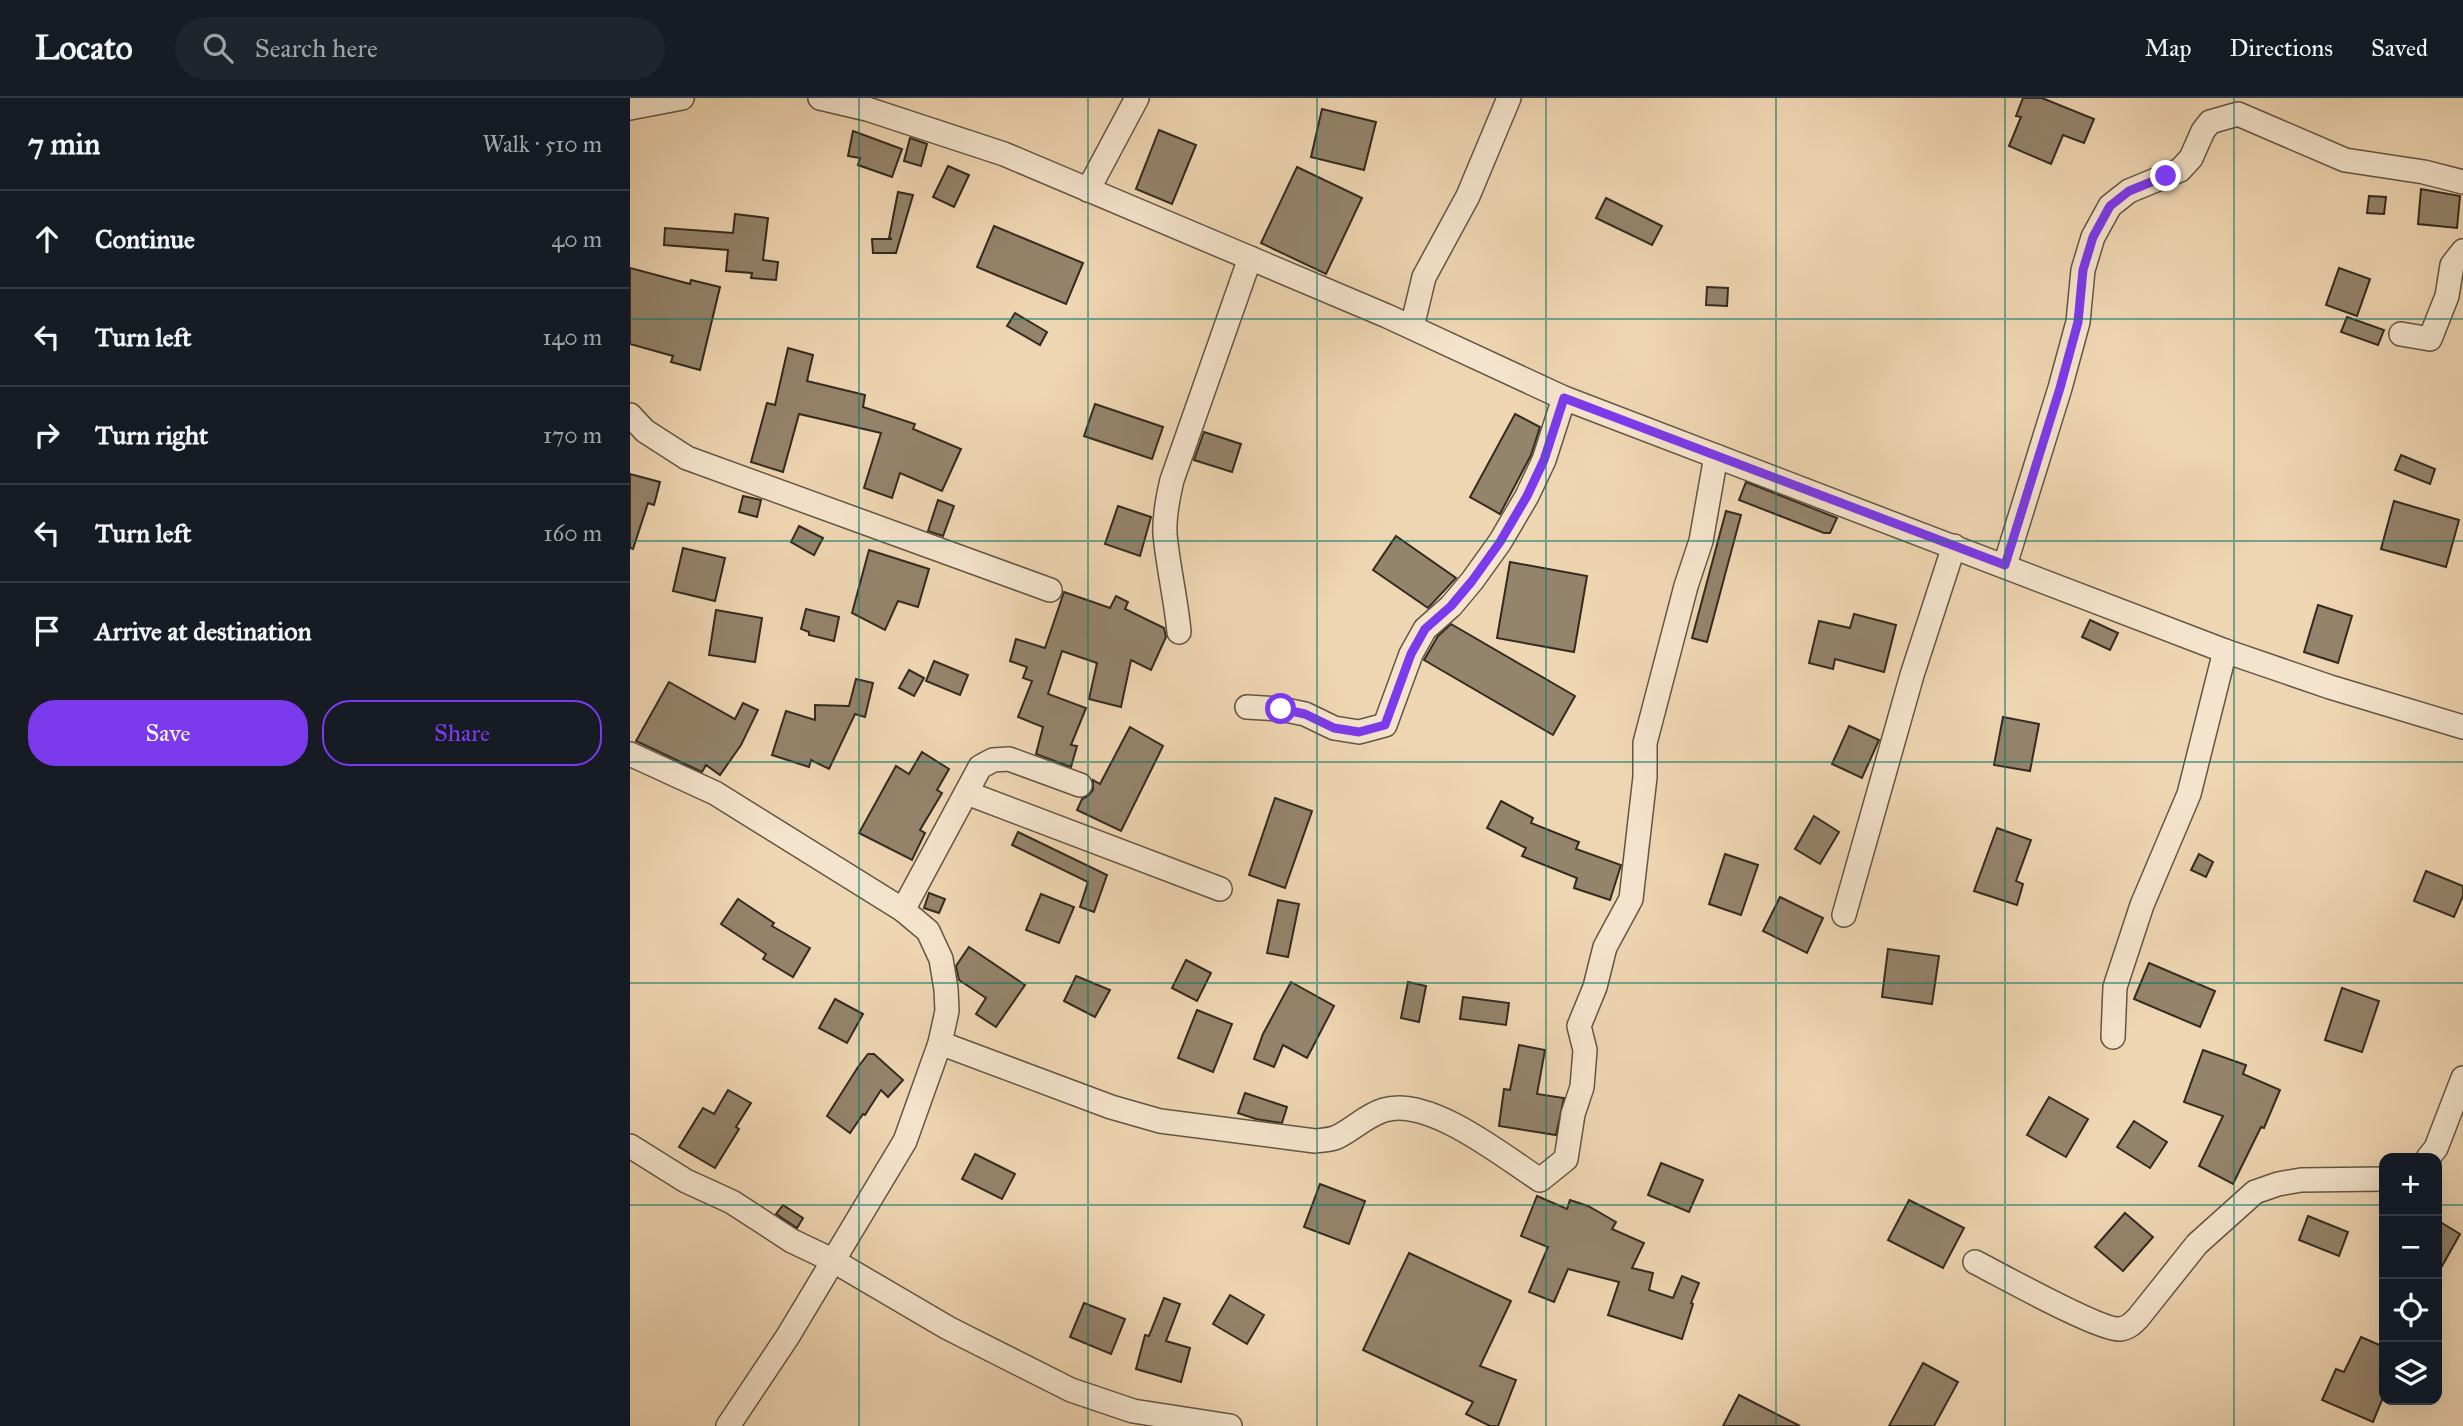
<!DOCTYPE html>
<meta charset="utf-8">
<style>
body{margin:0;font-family:"IM FELL Great Primer",serif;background:#20242c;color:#f1f3f6}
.controls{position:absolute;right:21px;bottom:21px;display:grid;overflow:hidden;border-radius:14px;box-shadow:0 7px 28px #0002}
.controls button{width:63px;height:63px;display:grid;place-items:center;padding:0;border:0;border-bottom:2px solid #363941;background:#171b24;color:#f1f3f6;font:35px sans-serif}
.stop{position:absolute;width:21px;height:21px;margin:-16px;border:5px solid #7c3aed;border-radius:50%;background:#fff}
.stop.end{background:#7c3aed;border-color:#fff;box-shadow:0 2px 7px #0008}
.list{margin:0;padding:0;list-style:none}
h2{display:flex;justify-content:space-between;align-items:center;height:91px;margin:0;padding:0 28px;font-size:30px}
h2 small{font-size:23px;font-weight:400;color:#9ea1a6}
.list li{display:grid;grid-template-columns:46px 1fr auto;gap:21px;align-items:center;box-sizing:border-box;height:98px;padding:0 28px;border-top:2px solid #363941}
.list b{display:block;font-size:26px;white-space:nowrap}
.list em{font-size:23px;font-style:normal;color:#9ea1a6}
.actions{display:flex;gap:14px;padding:21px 28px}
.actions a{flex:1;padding:16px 0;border:2px solid #7c3aed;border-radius:28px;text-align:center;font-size:24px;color:#7c3aed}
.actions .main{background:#7c3aed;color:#fff}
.icon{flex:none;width:38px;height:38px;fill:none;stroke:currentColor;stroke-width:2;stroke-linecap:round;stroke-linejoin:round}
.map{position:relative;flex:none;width:1833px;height:1328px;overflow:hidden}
header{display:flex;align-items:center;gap:42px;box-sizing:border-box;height:98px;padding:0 35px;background:#171b24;border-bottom:2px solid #363941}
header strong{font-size:33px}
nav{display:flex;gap:38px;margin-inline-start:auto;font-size:24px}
.search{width:490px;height:63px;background:#20242c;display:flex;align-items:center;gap:18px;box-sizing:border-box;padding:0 24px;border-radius:38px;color:#9ea1a6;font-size:26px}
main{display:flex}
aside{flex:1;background:#171b24}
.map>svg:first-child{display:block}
.building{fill:#95846c;stroke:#332b21;stroke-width:2}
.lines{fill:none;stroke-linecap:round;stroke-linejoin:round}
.minor-casing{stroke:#625645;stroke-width:26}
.minor{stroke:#f5e4cd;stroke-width:23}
.route{stroke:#7c3aed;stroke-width:9}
.grid{fill:none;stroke:#0f766e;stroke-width:2;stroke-opacity:0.55}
</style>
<header>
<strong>Locato</strong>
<div class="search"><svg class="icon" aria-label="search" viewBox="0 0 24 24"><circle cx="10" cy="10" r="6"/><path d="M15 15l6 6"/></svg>Search here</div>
<nav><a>Map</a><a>Directions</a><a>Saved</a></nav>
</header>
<main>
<aside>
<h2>7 min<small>Walk · 510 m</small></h2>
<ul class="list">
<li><svg class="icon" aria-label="ahead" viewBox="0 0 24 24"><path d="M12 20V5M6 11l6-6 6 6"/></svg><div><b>Continue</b></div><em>40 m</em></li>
<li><svg class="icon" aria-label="left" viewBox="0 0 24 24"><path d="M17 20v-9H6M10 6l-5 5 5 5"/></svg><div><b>Turn left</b></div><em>140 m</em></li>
<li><svg class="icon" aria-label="right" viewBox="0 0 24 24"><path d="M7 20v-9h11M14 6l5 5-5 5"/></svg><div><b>Turn right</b></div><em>170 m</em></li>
<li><svg class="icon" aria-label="left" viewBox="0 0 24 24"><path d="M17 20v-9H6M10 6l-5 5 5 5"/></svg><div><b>Turn left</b></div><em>160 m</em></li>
<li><svg class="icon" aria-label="arrive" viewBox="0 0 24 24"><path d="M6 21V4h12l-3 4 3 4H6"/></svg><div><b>Arrive at destination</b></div></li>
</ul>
<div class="actions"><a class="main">Save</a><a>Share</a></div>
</aside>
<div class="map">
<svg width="1833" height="1328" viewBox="0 0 1833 1328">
<rect width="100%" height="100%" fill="#efd6b2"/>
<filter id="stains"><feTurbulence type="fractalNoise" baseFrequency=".00286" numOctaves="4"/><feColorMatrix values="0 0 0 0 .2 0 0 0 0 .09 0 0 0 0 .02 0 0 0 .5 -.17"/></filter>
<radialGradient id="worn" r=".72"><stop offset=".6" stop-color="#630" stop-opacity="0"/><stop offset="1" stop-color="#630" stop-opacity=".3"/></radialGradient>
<g class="building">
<path d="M 1393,0 L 1412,0 L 1464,21 L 1454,45 L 1433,37 L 1421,66 L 1379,48 L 1391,19 L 1386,18 Z"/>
<path d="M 692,11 L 746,24 L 734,72 L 681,59 Z"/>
<path d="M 529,32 L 566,47 L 542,106 L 506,91 Z"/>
<path d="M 223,33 L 272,51 L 262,79 L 228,67 L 230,60 L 218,58 Z"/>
<path d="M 280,40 L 297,46 L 291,68 L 274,63 Z"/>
<path d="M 318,68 L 339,77 L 324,109 L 303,99 Z"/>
<path d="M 667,69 L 732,100 L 696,176 L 631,145 Z"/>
<path d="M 1791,91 L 1830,98 L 1827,130 L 1788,126 Z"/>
<path d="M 268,94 L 283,97 L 266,155 L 243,155 L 242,141 L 262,141 L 259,140 Z"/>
<path d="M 1739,98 L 1756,99 L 1754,116 L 1737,115 Z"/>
<path d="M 976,100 L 1032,128 L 1022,147 L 966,120 Z"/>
<path d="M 105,116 L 138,120 L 133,162 L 148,164 L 146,182 L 121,180 L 122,175 L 96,173 L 98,152 L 34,147 L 35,130 L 103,135 Z"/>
<path d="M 364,128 L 453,165 L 436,206 L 347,169 Z"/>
<path d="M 0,170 L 60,186 L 61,182 L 90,189 L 70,272 L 41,264 L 43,258 L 0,246 Z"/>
<path d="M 1709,170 L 1740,181 L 1727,218 L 1696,207 Z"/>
<path d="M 1077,189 L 1098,190 L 1097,208 L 1076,207 Z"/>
<path d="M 385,215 L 417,234 L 410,247 L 377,228 Z"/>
<path d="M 1717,219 L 1754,232 L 1748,247 L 1711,234 Z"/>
<path d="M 158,250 L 183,257 L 177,283 L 235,297 L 233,309 L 285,326 L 283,331 L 331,351 L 312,393 L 270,375 L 262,400 L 234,390 L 251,335 L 169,316 L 153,374 L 121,364 L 137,305 L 145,307 Z"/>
<path d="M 465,306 L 533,329 L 522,361 L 454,338 Z"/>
<path d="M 885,316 L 910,329 L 901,357 L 870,416 L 840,399 Z"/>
<path d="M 574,334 L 611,346 L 602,374 L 564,362 Z"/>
<path d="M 1771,357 L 1805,371 L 1800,386 L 1765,372 Z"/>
<path d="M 0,376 L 30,384 L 24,407 L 18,405 L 3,451 L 0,450 Z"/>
<path d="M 1116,384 L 1207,420 L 1200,435 L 1194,435 L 1109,402 Z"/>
<path d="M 113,398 L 131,402 L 127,419 L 109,414 Z"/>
<path d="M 308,402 L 324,408 L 313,438 L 298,433 Z"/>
<path d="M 1764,403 L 1829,422 L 1816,469 L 1751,451 Z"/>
<path d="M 488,408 L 521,419 L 510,458 L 475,446 Z"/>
<path d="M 1096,413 L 1111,417 L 1077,544 L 1062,540 Z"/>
<path d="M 169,428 L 193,440 L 184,457 L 161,444 Z"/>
<path d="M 766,438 L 826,480 L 798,510 L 743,472 Z"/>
<path d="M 53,450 L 95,460 L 85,503 L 43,493 Z"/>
<path d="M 239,452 L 299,471 L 288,509 L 268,503 L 255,532 L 222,515 Z"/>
<path d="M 880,464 L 957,478 L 944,554 L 867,540 Z"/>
<path d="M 434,494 L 480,510 L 486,498 L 498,504 L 495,511 L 534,530 L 536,539 L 521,572 L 501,562 L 491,609 L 459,601 L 467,565 L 432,553 L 418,596 L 456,610 L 441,647 L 447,648 L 441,669 L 406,656 L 413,629 L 388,619 L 402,583 L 393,580 L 397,569 L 380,563 L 386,541 L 415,550 Z"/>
<path d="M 1688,507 L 1722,518 L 1708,565 L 1674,554 Z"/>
<path d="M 176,511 L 209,519 L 204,543 L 179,537 L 179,534 L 171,531 Z"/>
<path d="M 86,512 L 132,520 L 125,564 L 79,557 Z"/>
<path d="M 1224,516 L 1266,527 L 1254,574 L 1205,561 L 1203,571 L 1179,565 L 1189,523 L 1220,530 Z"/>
<path d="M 1460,522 L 1488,535 L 1480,552 L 1452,539 Z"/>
<path d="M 821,526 L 945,598 L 923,637 L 794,562 L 808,538 Z"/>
<path d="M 304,563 L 338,577 L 330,597 L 296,583 Z"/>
<path d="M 279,572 L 294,580 L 284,598 L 269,590 Z"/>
<path d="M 226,581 L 243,585 L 235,619 L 225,616 L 199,671 L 181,662 L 179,669 L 142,657 L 156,613 L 185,622 L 185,607 L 219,608 Z"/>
<path d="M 39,584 L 105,621 L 113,605 L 128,612 L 111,647 L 90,677 L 76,667 L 72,674 L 6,643 Z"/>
<path d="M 1373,619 L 1409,626 L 1400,673 L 1364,667 Z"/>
<path d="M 1219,628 L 1249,642 L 1232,680 L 1202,666 Z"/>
<path d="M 500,629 L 533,648 L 491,733 L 447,712 L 452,701 L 458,698 L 463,692 L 463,682 L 470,686 Z"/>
<path d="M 292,654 L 319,671 L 307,692 L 312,695 L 290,732 L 295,735 L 282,762 L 229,735 L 266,668 L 279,676 Z"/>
<path d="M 645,700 L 682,713 L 655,790 L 619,777 Z"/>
<path d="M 871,703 L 903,720 L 901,725 L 949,744 L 946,751 L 991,767 L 980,802 L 944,790 L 947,780 L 892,758 L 896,750 L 857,730 Z"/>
<path d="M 1184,718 L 1209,734 L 1190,766 L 1165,751 Z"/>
<path d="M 1367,730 L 1401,742 L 1386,783 L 1393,786 L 1387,807 L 1344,793 Z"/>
<path d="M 388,734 L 477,777 L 464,814 L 450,809 L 458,784 L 382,747 Z"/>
<path d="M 1095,756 L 1128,767 L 1111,817 L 1079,806 Z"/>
<path d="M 1569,756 L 1583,764 L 1576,779 L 1561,772 Z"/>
<path d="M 1796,773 L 1833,788 L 1833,798 L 1824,819 L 1784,803 Z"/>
<path d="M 299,795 L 315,801 L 309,815 L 294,810 Z"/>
<path d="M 411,796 L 444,809 L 429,845 L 396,832 Z"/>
<path d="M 1150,799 L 1193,820 L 1177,855 L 1133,833 Z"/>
<path d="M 108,801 L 144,825 L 142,828 L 180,850 L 163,879 L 133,861 L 136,856 L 91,826 Z"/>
<path d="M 648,802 L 669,806 L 658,859 L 637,855 Z"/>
<path d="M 339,849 L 395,887 L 366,929 L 346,916 L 356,900 L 329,882 L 326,868 Z"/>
<path d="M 1258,851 L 1309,858 L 1302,906 L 1252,899 Z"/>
<path d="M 556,862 L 581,875 L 567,903 L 542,890 Z"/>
<path d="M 1519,865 L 1585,893 L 1570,929 L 1504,901 Z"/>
<path d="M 446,878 L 480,892 L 465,919 L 434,903 Z"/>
<path d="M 661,884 L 704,908 L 677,960 L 653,947 L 644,969 L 624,961 L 633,936 Z"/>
<path d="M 778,884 L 796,888 L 789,924 L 771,920 Z"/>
<path d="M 1712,890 L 1749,903 L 1732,954 L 1695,942 Z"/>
<path d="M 833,899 L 879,905 L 876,927 L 830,921 Z"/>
<path d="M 205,901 L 233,916 L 217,945 L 189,930 Z"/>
<path d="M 567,912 L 602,926 L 583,974 L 548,960 Z"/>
<path d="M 889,947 L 915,952 L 907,996 L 934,1000 L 926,1037 L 869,1028 L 874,991 L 880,992 Z"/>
<path d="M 1573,952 L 1616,967 L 1613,976 L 1650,992 L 1634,1030 L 1631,1029 L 1603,1086 L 1569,1068 L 1593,1018 L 1554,1004 Z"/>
<path d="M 238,956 L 244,956 L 273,982 L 258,999 L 251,992 L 235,1017 L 233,1016 L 220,1035 L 197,1018 L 228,969 Z"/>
<path d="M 98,992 L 121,1005 L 106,1029 L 109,1031 L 85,1070 L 49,1049 L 73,1010 L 84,1016 Z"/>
<path d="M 615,995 L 657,1009 L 652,1025 L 626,1021 L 608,1015 Z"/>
<path d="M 1419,999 L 1458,1021 L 1436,1059 L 1397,1037 Z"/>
<path d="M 1504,1023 L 1537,1044 L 1520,1070 L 1487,1049 Z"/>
<path d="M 345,1056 L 385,1076 L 372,1101 L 332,1081 Z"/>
<path d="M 1031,1065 L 1073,1082 L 1059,1114 L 1018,1097 Z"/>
<path d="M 690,1086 L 735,1103 L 719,1146 L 674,1129 Z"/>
<path d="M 907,1098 L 937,1111 L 940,1102 L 958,1108 L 986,1124 L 982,1131 L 1014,1145 L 1002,1170 L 1023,1175 L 1019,1192 L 1043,1200 L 1052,1178 L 1069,1185 L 1061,1205 L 1063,1206 L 1052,1241 L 978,1217 L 989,1184 L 938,1171 L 924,1204 L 899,1194 L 918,1149 L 891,1138 Z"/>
<path d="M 1279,1102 L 1334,1130 L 1313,1170 L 1258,1142 Z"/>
<path d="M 153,1107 L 173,1120 L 167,1130 L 146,1116 Z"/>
<path d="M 1495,1115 L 1523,1139 L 1493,1173 L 1465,1149 Z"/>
<path d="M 1678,1118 L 1718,1134 L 1709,1158 L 1669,1142 Z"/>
<path d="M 1807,1122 L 1830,1136 L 1807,1177 Z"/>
<path d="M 779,1155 L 881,1203 L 850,1268 L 886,1282 L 868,1328 L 860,1328 L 836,1316 L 843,1304 L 733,1252 Z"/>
<path d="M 600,1197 L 634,1217 L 617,1246 L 583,1226 Z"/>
<path d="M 534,1200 L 550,1206 L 536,1243 L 560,1250 L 551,1284 L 506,1271 L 515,1237 L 519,1238 Z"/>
<path d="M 454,1205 L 495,1221 L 481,1256 L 440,1239 Z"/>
<path d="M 1731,1239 L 1754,1249 L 1754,1297 L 1743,1324 L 1692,1302 L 1706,1271 L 1714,1274 Z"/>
<path d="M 1293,1265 L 1328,1284 L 1304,1328 L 1259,1328 Z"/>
<path d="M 1109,1297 L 1170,1328 L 1093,1328 Z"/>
</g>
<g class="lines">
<g class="minor-casing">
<g id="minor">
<path d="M 190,0 L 237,11 L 374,56 L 757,218 L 934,300 L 1595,553 L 1700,589 L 1833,629"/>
<path d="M 0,10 L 52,0"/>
<path d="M 458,92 L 507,0"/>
<path d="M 782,229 L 794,179 L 838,98 L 879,0"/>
<path d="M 1771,236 L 1800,241 L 1817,198 L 1822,167 L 1833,153"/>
<path d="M 0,317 L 15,333 L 57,360 L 420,492"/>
<path d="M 1375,467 L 1430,290 L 1448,224 L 1453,172 L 1463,139 L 1480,108 L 1499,93 L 1550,72 L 1561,60 L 1573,33 L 1580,24 L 1608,16 L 1715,62 L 1794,74 L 1833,84"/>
<path d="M 549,534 C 546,501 538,469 535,436 C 534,418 538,399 542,382 L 620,160"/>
<path d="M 617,609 L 651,611 L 675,616 L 704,630 L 729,634 L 755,627 L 781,556 L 795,531 L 821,508 L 842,483 L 870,444 L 897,398 L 914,362 L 934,300"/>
<path d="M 0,656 L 85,695 L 273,812 L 298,833 L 311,861 L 316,891 L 317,913 L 310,945 L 275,1043 L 158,1238 L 98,1328"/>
<path d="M 337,695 L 590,791"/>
<path d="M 273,812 L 350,669 L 363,662 L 379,661 L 450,687"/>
<path d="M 1214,817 L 1282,577 L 1324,448"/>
<path d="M 1483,939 L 1485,889 L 1512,807 L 1559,696 L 1595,553"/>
<path d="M 310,945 L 481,1009 L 530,1023 L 685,1043 C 692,1042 701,1042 707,1039 C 724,1031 735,1018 754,1012 C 799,998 873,1058 910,1082 L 936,1061 L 943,1016 L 952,989 L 955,952 L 949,928 L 965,889 L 975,849 L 1001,801 L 1015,679 L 1015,645 L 1056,488 L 1071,443 L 1086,358"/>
<path d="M 0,1048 L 56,1083 L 102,1104 L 162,1143 L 202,1162 L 318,1230 L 441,1292 L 503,1313 L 600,1328"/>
<path d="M 1798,1060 L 1806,1050 L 1833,980"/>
<path d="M 1345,1164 C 1369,1176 1470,1233 1490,1231 C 1498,1230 1502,1226 1508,1220 L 1567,1146 L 1625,1094 L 1648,1086 L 1671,1082 L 1754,1081"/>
</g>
</g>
<use href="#minor" class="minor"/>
</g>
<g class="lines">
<path class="route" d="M 651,611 L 675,616 L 704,630 L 729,634 L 755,627 L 781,556 L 795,531 L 821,508 L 842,483 L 870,444 L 897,398 L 914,362 L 934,300 L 1375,467 L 1430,290 L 1448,224 L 1453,172 L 1463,139 L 1480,108 L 1499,93 L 1536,78"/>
</g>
<path class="grid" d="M 229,0 L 229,1328M 458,0 L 458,1328M 687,0 L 687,1328M 916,0 L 916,1328M 1146,0 L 1146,1328M 1375,0 L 1375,1328M 1604,0 L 1604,1328M 0,221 L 1833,221M 0,443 L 1833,443M 0,664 L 1833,664M 0,885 L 1833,885M 0,1107 L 1754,1107M 1807,1107 L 1833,1107"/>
<rect width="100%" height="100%" filter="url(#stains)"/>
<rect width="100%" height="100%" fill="url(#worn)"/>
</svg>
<div class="controls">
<button>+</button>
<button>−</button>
<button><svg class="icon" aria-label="locate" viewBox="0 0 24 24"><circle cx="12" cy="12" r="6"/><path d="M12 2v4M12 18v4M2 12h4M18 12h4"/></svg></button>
<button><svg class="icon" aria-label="layers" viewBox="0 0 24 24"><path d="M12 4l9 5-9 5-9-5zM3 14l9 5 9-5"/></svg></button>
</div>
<div class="stop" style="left:651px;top:611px"></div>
<div class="stop end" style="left:1536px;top:78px"></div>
</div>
</main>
